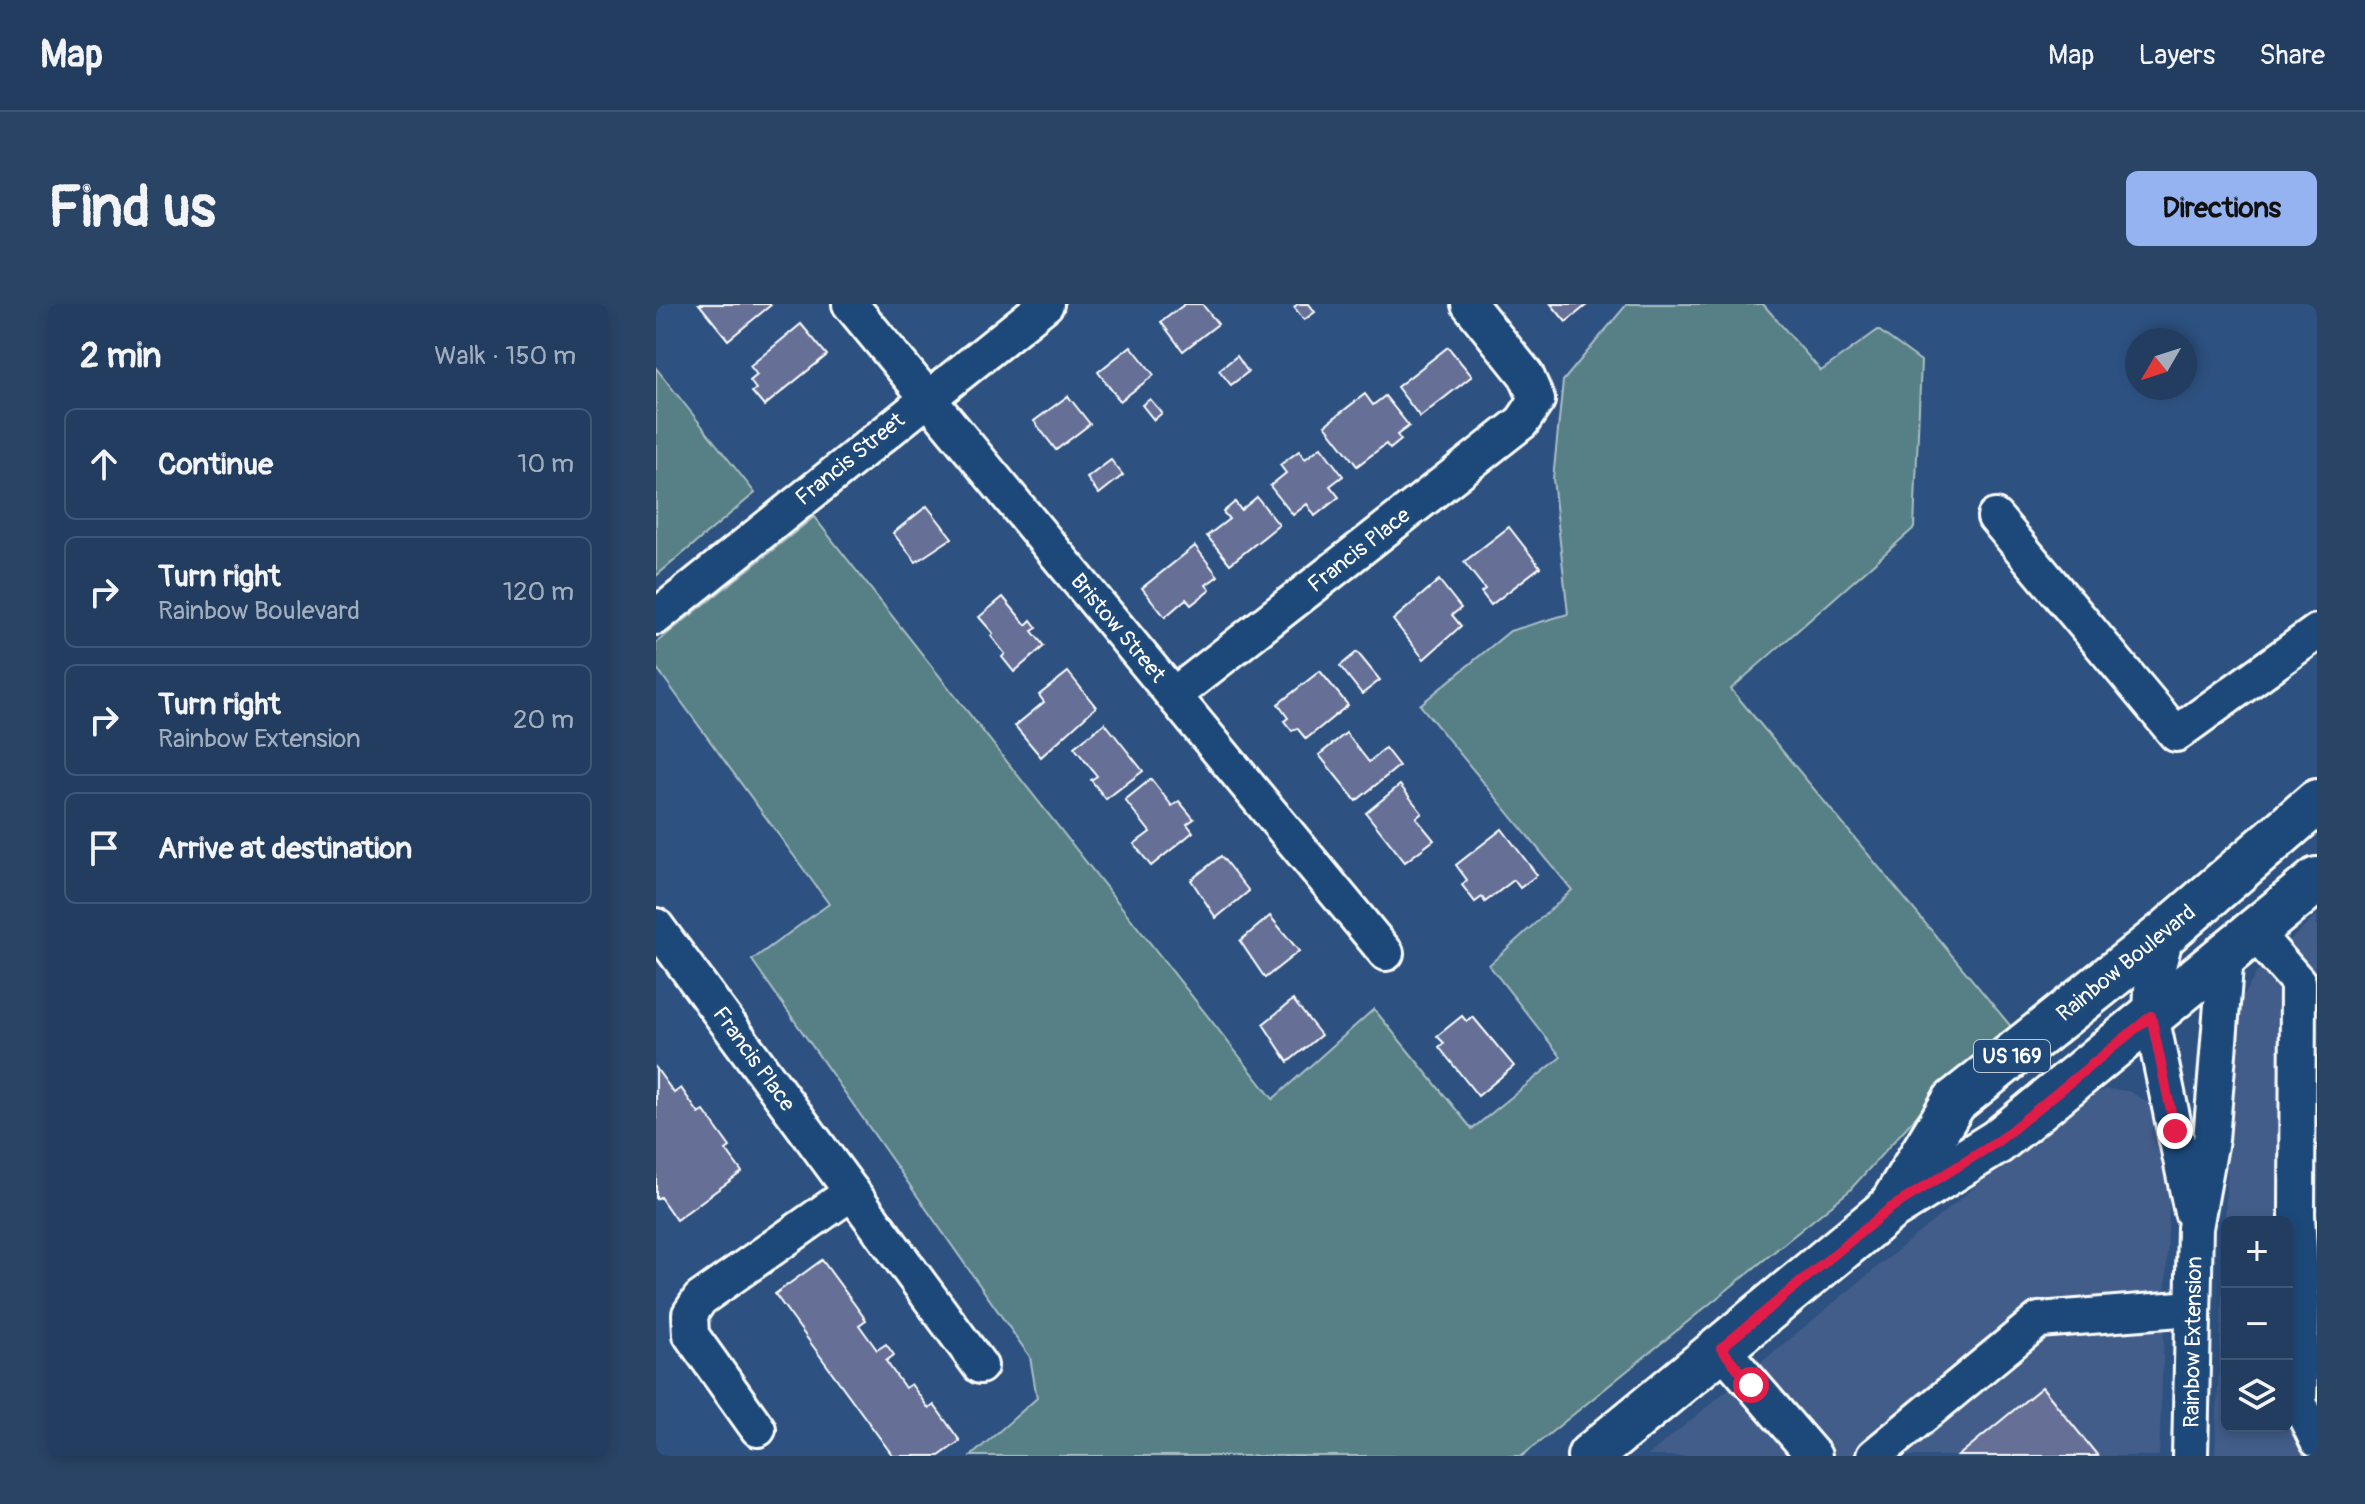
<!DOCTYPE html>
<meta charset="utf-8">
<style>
body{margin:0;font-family:Pangolin,sans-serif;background:#2a4466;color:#f1f3f6}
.controls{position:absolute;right:24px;bottom:24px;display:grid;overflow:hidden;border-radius:12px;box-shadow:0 4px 12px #0003}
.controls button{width:72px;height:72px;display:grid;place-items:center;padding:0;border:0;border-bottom:2px solid #3f5675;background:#223d60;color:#f1f3f6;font:40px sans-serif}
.compass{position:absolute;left:1469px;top:24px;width:72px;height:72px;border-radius:50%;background:#223d60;box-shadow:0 4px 12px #0003;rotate:231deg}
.stop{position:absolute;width:24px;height:24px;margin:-18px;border:6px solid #e11d48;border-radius:50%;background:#fff}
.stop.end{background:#e11d48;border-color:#fff;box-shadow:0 2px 8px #0008}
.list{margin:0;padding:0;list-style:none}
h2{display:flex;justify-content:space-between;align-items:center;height:104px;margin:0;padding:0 32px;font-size:34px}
h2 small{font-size:26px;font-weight:400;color:#a2aebd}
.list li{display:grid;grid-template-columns:52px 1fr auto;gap:24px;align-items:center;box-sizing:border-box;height:112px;margin:0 16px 16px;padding:0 16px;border:2px solid #3f5675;border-radius:12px}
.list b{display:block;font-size:30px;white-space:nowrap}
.list p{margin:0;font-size:26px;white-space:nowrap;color:#a2aebd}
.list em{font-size:26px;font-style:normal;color:#a2aebd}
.icon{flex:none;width:44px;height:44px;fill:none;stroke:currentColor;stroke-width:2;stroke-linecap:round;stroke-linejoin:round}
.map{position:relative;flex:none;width:1661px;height:1152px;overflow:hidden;border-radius:12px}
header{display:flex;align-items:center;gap:48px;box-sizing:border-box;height:112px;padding:0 40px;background:#223d60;border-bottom:2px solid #3f5675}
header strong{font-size:38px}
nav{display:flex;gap:44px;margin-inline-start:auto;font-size:28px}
.intro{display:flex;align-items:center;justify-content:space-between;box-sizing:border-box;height:192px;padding:0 48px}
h1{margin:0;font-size:56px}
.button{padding:20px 36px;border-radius:12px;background:#95b2f1;color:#111;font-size:28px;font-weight:700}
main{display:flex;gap:48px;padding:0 48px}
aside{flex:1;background:#223d60;border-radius:12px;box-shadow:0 4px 12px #0003}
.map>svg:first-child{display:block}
.built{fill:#425d89;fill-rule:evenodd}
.green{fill:#577f86;stroke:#abbfc2;stroke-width:2}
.building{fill:#666f96;stroke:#fff;stroke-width:2}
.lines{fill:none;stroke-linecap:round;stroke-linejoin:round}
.minor-casing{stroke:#fff;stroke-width:40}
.major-casing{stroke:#fff;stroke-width:50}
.minor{stroke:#1f4a7a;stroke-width:34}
.major{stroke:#1f4a7a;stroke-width:44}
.route{stroke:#e11d48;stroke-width:10}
.labels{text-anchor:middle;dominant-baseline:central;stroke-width:8;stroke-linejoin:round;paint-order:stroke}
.shield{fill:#1f4a7a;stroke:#bcc9d7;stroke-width:2}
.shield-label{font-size:20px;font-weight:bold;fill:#fff}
.street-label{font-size:22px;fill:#fff;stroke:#1f4a7a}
</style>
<header>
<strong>Map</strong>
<nav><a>Map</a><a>Layers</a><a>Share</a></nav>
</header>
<div class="intro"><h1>Find us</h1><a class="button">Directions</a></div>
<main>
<aside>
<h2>2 min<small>Walk · 150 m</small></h2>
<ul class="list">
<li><svg class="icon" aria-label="ahead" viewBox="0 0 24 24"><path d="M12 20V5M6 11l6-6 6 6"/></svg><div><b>Continue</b></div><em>10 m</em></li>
<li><svg class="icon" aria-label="right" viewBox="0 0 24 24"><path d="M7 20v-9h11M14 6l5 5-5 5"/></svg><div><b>Turn right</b><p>Rainbow Boulevard</p></div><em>120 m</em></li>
<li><svg class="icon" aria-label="right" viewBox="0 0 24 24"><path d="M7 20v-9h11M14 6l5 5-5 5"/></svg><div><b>Turn right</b><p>Rainbow Extension</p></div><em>20 m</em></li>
<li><svg class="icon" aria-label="arrive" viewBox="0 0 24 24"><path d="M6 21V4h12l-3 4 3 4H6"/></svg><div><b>Arrive at destination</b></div></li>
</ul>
</aside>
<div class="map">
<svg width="1661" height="1152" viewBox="0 0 1661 1152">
<rect width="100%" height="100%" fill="#2d5180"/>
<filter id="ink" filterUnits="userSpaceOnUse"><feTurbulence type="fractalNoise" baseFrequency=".0125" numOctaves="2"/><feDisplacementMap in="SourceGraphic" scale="16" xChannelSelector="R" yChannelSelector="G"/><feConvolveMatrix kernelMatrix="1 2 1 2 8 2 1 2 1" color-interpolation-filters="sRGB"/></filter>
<g filter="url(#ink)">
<g class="built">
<path d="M 1661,611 L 1661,1152 L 1559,1152 L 1577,726 L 1587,692 L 1602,666 ZM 1571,918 L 1631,918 L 1631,1122 L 1571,1122 Z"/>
<path d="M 1450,785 L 1473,787 L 1496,801 L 1506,819 L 1515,856 L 1503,1152 L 991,1152 L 1426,795 Z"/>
</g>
<g class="green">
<path d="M 971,0 L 1107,0 L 1165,67 L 1222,26 L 1265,57 L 1258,224 L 1075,385 L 1357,725 L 1275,796 L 1193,887 L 866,1152 L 315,1152 L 381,1094 L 374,1053 L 96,656 L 173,600 L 0,363 L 0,339 L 158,213 L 617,795 L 718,705 L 816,825 L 905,753 L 833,661 L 916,586 L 764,401 L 854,327 L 912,310 L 897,175 L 907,77 Z"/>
<path d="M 0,64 L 99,189 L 0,272 Z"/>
</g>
<g class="building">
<path d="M 43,0 L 114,0 L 115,1 L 72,36 Z"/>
<path d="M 529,0 L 546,0 L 562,20 L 527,47 L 505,18 Z"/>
<path d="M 642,0 L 653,0 L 659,8 L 648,16 L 638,3 Z"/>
<path d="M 895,0 L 932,0 L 910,18 Z"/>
<path d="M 145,20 L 171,51 L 108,102 L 96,88 L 100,85 L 94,77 L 101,71 L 94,62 Z"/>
<path d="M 475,42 L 498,71 L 464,97 L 442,68 Z"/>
<path d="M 792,43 L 816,72 L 764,113 L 741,83 Z"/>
<path d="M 581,52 L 592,68 L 575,81 L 563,66 Z"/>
<path d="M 709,90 L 717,101 L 729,92 L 753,122 L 741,131 L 745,136 L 734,145 L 730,140 L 701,162 L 669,121 Z"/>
<path d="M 412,92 L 434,120 L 400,146 L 378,117 Z"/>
<path d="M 494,95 L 506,109 L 498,116 L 486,101 Z"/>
<path d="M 665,143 L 687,172 L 674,182 L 683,193 L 659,212 L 651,200 L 637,211 L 614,182 L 630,169 L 624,161 L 643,147 L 649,155 Z"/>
<path d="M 455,156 L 467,171 L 443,190 L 431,174 Z"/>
<path d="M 601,193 L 623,221 L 574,260 L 551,232 L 573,215 L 567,208 L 579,198 L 585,206 Z"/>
<path d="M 271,202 L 296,234 L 260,258 L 237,229 Z"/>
<path d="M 853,223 L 884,263 L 835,301 L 825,288 L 829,285 L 808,258 Z"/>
<path d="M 539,242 L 562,272 L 550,281 L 554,286 L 535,301 L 530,295 L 509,313 L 486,284 Z"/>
<path d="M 783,276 L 805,304 L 796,311 L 805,322 L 768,355 L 737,316 Z"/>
<path d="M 347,293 L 370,321 L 375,316 L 381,324 L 376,327 L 388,342 L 358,368 L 346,353 L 349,350 L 335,332 L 337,329 L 323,313 Z"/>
<path d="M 701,348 L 724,376 L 706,390 L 684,362 Z"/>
<path d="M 664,367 L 692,401 L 650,435 L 641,424 L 636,427 L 628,417 L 632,414 L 622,400 Z"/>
<path d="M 412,368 L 440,403 L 385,453 L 359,422 L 388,398 L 383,391 Z"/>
<path d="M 449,419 L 487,467 L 450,495 L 435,476 L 441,472 L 418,443 Z"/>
<path d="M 690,429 L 713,458 L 729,444 L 743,462 L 700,497 L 663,451 Z"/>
<path d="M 495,475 L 516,502 L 523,497 L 538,515 L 531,520 L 537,528 L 495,562 L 478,540 L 494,528 L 469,496 Z"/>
<path d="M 744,481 L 766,509 L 760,514 L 778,536 L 749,558 L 710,509 Z"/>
<path d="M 846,525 L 881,571 L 864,584 L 858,576 L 829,598 L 826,593 L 819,598 L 806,581 L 811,576 L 800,561 Z"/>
<path d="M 565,552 L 593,587 L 560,614 L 535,576 Z"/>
<path d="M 614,612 L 643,647 L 609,674 L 584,637 Z"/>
<path d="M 637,696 L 665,731 L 632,758 L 607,720 Z"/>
<path d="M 806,712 L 811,718 L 817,713 L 858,762 L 822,792 L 783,743 L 788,739 L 781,732 Z"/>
<path d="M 0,764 L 18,789 L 25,784 L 43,810 L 48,807 L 74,843 L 70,846 L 86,868 L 20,916 L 4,893 L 0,895 Z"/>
<path d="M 166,956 L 210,1016 L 203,1021 L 221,1046 L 230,1040 L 238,1051 L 230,1057 L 249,1084 L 255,1080 L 273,1105 L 278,1101 L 304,1137 L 283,1152 L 237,1152 L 119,990 Z"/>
<path d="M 1386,1083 L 1442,1152 L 1302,1152 Z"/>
</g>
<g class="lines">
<g class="minor-casing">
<g id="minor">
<path d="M 194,0 L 730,649"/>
<path d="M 1339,213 L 1520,430 L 1661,328"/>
<path d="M 0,313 L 390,0"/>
<path d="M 518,391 L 866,118 L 881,96 L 870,71 L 813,0"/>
<path d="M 0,622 L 324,1062"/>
<path d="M 1511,628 L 1496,685 L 1495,712 L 1536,908"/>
<path d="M 1598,628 L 1642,678 L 1641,911 L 1646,995 L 1643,1099 L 1661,1136"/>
<path d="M 1065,1044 L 1158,1152"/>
<path d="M 102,1125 L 35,1031 L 34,1010 L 44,995 L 196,888"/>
<path d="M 1218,1152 L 1383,1016 L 1537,1004"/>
<path d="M 1534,1152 L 1539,924 L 1555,836 L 1570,651"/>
</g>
</g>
<g class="major-casing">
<g id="major">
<path d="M 1237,899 L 1298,798 L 1511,628 L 1661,498"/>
<path d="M 934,1152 L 1233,905 L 1341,838 L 1661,576"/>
</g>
</g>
<use href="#minor" class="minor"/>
<use href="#major" class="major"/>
</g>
</g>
<g class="lines" filter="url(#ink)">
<path class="route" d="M 1095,1081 L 1065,1044 L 1233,905 L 1341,838 L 1495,712 L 1519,827"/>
</g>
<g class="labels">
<rect class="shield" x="1318" y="736" width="76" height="32" rx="6"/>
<g class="shield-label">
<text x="1356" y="752">US 169</text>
</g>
<g class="street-label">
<text transform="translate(194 155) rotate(-39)">Francis Street</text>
<text transform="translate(703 246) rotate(-38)">Francis Place</text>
<text transform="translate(462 324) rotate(50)">Bristow Street</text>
<text transform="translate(1470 659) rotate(-39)">Rainbow Boulevard</text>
<text transform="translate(98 755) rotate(54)">Francis Place</text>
<text transform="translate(1537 1038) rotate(-89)">Rainbow Extension</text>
</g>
</g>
</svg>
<div class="controls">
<button>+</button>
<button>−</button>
<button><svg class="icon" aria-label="layers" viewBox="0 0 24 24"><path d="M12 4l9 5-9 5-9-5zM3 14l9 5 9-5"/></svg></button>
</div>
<svg class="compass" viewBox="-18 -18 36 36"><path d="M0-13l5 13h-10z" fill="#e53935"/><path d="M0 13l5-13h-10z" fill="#a2aebd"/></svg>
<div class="stop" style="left:1095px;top:1081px"></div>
<div class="stop end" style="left:1519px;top:827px"></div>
</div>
</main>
